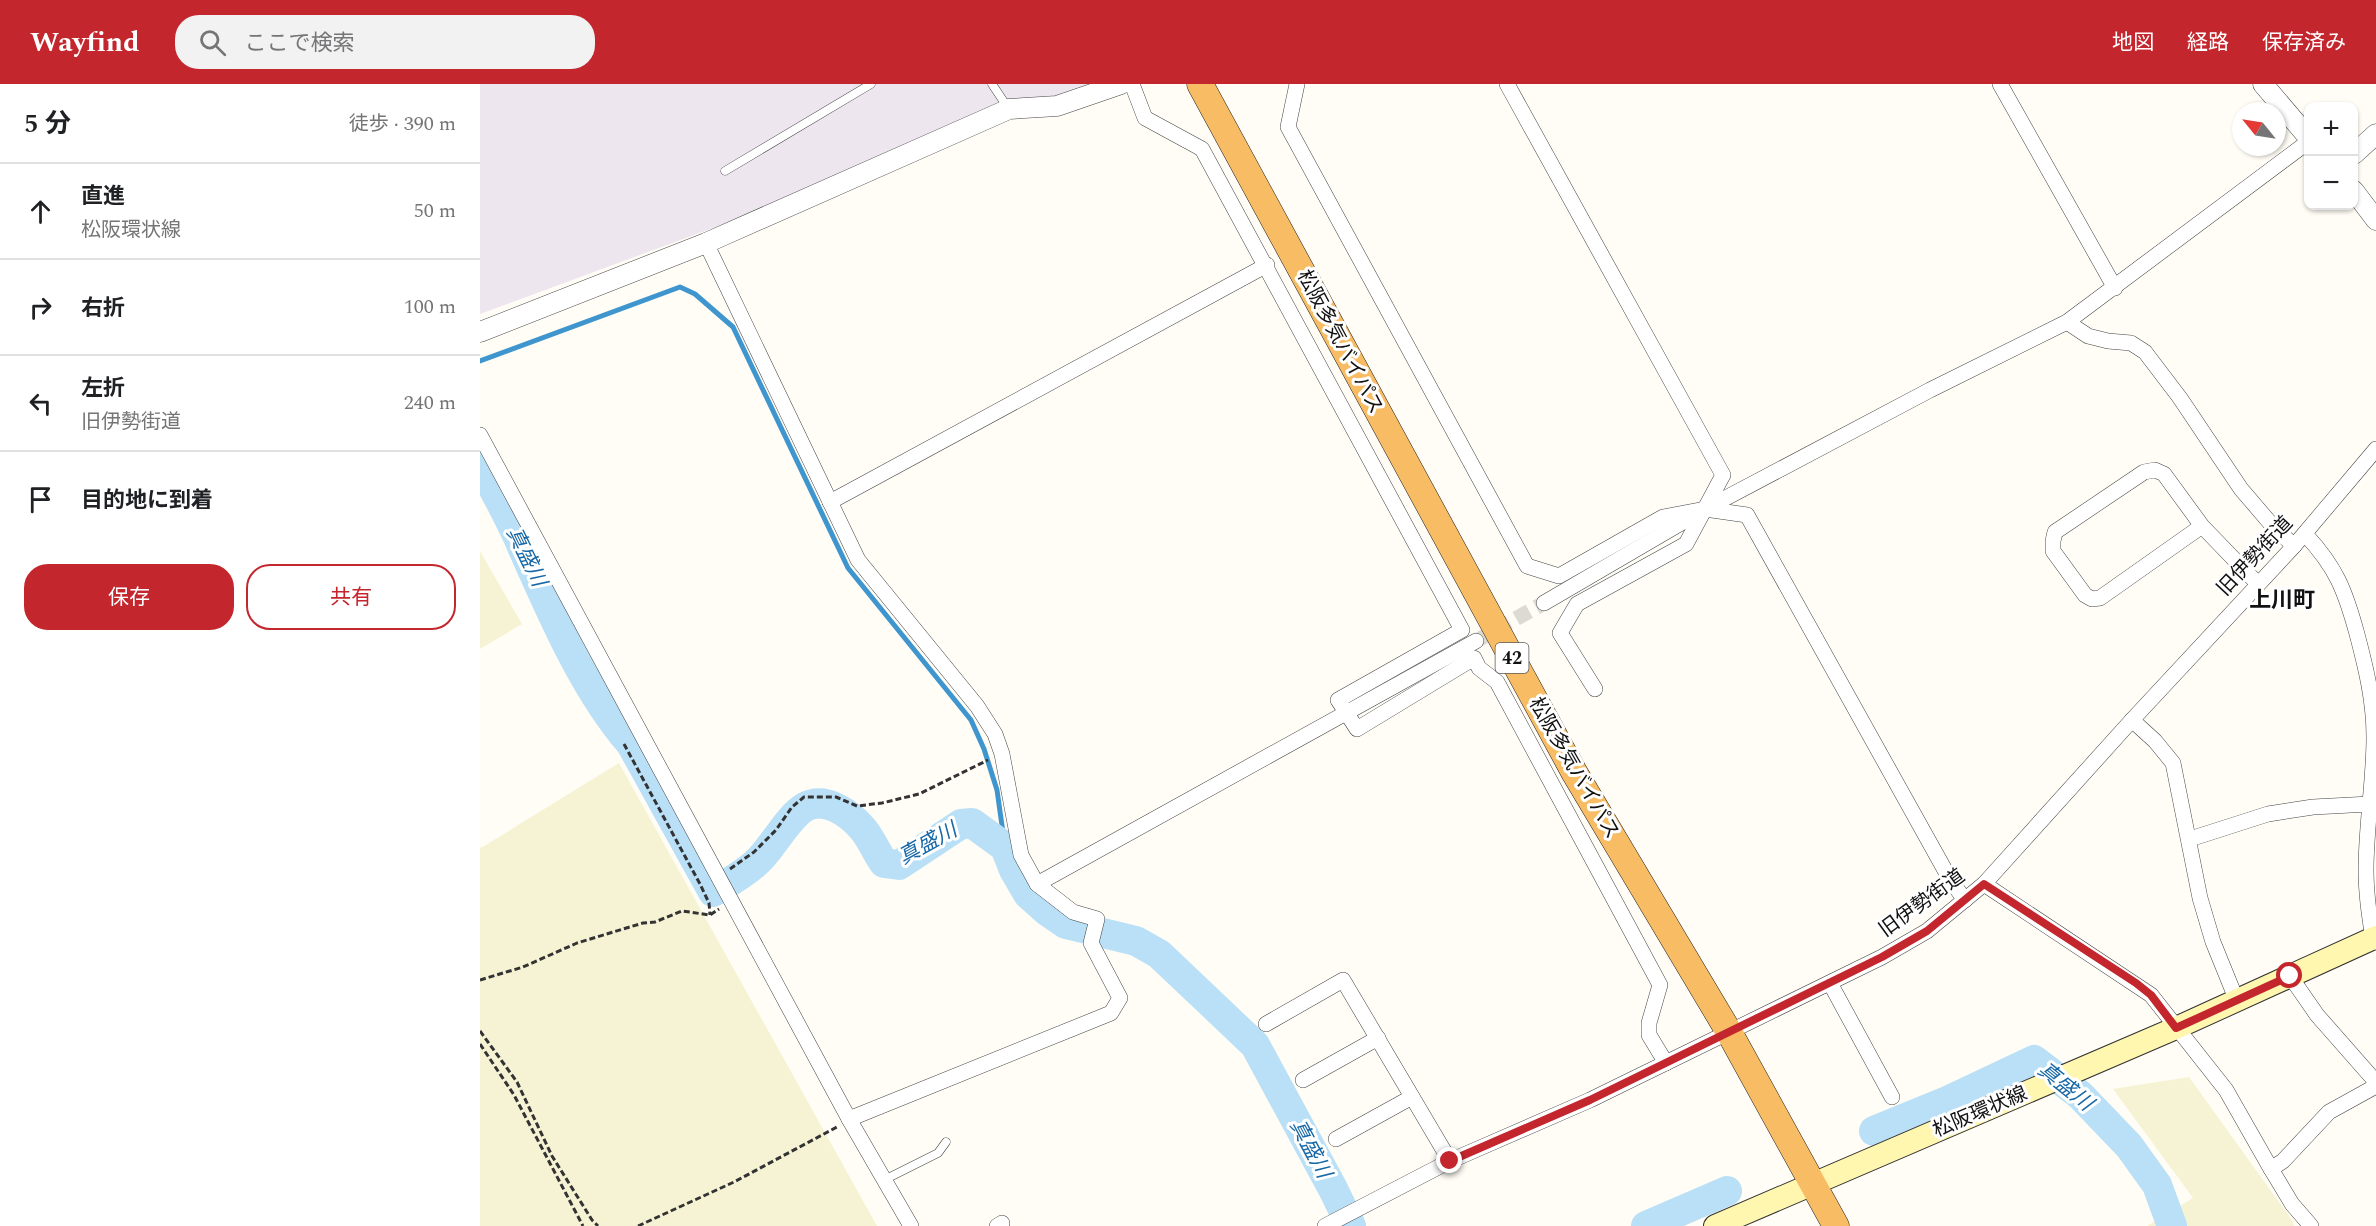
<!DOCTYPE html>
<html lang="ja">
<meta charset="utf-8">
<style>
body{margin:0;font-family:Spectral,"Noto Sans JP",serif;background:#f2f2f2;color:#202124}
.controls{position:absolute;right:18px;top:18px;display:grid;overflow:hidden;border-radius:12px;box-shadow:0 2px 4px #0004}
.controls button{width:54px;height:54px;display:grid;place-items:center;padding:0;border:0;border-bottom:2px solid #e0e0e0;background:#fff;color:#202124;font:30px sans-serif}
.compass{position:absolute;left:1752px;top:18px;width:54px;height:54px;border-radius:50%;background:#fff;box-shadow:0 2px 4px #0004;rotate:300deg}
.stop{position:absolute;width:18px;height:18px;margin:-14px;border:4px solid #c4262e;border-radius:50%;background:#fff}
.stop.end{background:#c4262e;border-color:#fff;box-shadow:0 2px 6px #0008}
.list{margin:0;padding:0;list-style:none}
h2{display:flex;justify-content:space-between;align-items:center;height:78px;margin:0;padding:0 24px;font-size:26px}
h2 small{font-size:20px;font-weight:400;color:#757577}
.list li{display:grid;grid-template-columns:39px 1fr auto;gap:18px;align-items:center;box-sizing:border-box;height:96px;padding:0 24px;border-top:2px solid #e0e0e0}
.list b{display:block;font-size:22px;white-space:nowrap}
.list p{margin:0;font-size:20px;white-space:nowrap;color:#757577}
.list em{font-size:20px;font-style:normal;color:#757577}
.actions{display:flex;gap:12px;padding:18px 24px}
.actions a{flex:1;padding:14px 0;border:2px solid #c4262e;border-radius:24px;text-align:center;font-size:21px;color:#c4262e}
.actions .main{background:#c4262e;color:#fff}
.icon{flex:none;width:33px;height:33px;fill:none;stroke:currentColor;stroke-width:2;stroke-linecap:round;stroke-linejoin:round}
.map{position:relative;flex:none;width:1896px;height:1142px;overflow:hidden}
header{display:flex;align-items:center;gap:36px;box-sizing:border-box;height:84px;padding:0 30px;background:#c4262e;color:#fff}
header strong{font-size:28px}
nav{display:flex;gap:33px;margin-inline-start:auto;font-size:21px}
.search{width:420px;height:54px;background:#f2f2f2;display:flex;align-items:center;gap:15px;box-sizing:border-box;padding:0 21px;border-radius:24px;color:#757577;font-size:22px}
main{display:flex}
aside{flex:1;background:#fff}
.map>svg:first-child{display:block}
.industrial{fill:#eee6ef}
.farmland{fill:#f6f3d4}
.lines{fill:none;stroke-linecap:round;stroke-linejoin:round}
.stream{stroke:#3f96cf;stroke-width:5}
.river{stroke:#b9e0f7;stroke-width:30}
.minor-tunnel{stroke:#dbdad3;stroke-width:15;stroke-dasharray:15 8;stroke-linecap:butt}
.service-casing{stroke:#444;stroke-width:9}
.minor-casing{stroke:#444;stroke-width:16}
.tertiary-casing{stroke:#444;stroke-width:21}
.secondary-casing{stroke:#333;stroke-width:24}
.trunk-casing{stroke:#222;stroke-width:27}
.path{stroke:#333;stroke-width:3;stroke-dasharray:6 3;stroke-linecap:butt}
.service{stroke:#fff;stroke-width:8}
.minor{stroke:#fff;stroke-width:15}
.tertiary{stroke:#fff;stroke-width:20}
.secondary{stroke:#fff6b0;stroke-width:22}
.trunk{stroke:#f7bc64;stroke-width:26}
.route{stroke:#c4262e;stroke-width:8}
.labels{text-anchor:middle;dominant-baseline:central;stroke-width:6;stroke-linejoin:round;paint-order:stroke}
.shield{fill:#fff;stroke:#585858;stroke-width:1.5}
.shield-label{font-size:18px;font-weight:bold;fill:#111}
.street-label{font-size:20px;fill:#111;stroke:#fff}
.water-label{font-size:21px;font-style:italic;fill:#1768a6;stroke:#fff}
.quarter-label{font-size:22px;font-weight:bold;fill:#111;stroke:#fff}
</style>
<header>
<strong>Wayfind</strong>
<div class="search"><svg class="icon" aria-label="search" viewBox="0 0 24 24"><circle cx="10" cy="10" r="6"/><path d="M15 15l6 6"/></svg>ここで検索</div>
<nav><a>地図</a><a>経路</a><a>保存済み</a></nav>
</header>
<main>
<aside>
<h2>5 分<small>徒歩 · 390 m</small></h2>
<ul class="list">
<li><svg class="icon" aria-label="ahead" viewBox="0 0 24 24"><path d="M12 20V5M6 11l6-6 6 6"/></svg><div><b>直進</b><p>松阪環状線</p></div><em>50 m</em></li>
<li><svg class="icon" aria-label="right" viewBox="0 0 24 24"><path d="M7 20v-9h11M14 6l5 5-5 5"/></svg><div><b>右折</b></div><em>100 m</em></li>
<li><svg class="icon" aria-label="left" viewBox="0 0 24 24"><path d="M17 20v-9H6M10 6l-5 5 5 5"/></svg><div><b>左折</b><p>旧伊勢街道</p></div><em>240 m</em></li>
<li><svg class="icon" aria-label="arrive" viewBox="0 0 24 24"><path d="M6 21V4h12l-3 4 3 4H6"/></svg><div><b>目的地に到着</b></div></li>
</ul>
<div class="actions"><a class="main">保存</a><a>共有</a></div>
</aside>
<div class="map">
<svg width="1896" height="1142" viewBox="0 0 1896 1142">
<rect width="100%" height="100%" fill="#fffdf5"/>
<path class="industrial" d="M 0,0 L 623,0 L 0,230 Z"/>
<g class="farmland">
<path d="M 0,467 L 42,540 L 0,565 Z"/>
<path d="M 139,679 L 397,1142 L 0,1142 L 0,762 L 1,764 Z"/>
<path d="M 1709,993 L 1812,1136 L 1814,1142 L 1667,1142 L 1713,1114 L 1633,1005 Z"/>
</g>
<g class="lines">
<path class="stream" d="M 0,277 L 200,203 L 215,210 L 253,243 L 368,484 L 491,636 L 504,665 L 517,706 L 525,763"/>
<g class="river">
<path d="M 0,379 C 14,407 31,435 43,465 C 72,530 104,606 151,660 L 233,808 C 249,798 266,789 279,776 C 294,761 308,733 325,723 C 345,712 369,729 382,744 C 391,754 396,768 404,779 L 419,781 L 481,740 L 492,739 L 525,763 L 534,786 L 548,810 L 567,827 L 586,840 L 656,857 L 679,870 L 775,961 L 853,1105 L 871,1142"/>
<path d="M 1394,1047 L 1465,1018 L 1554,976 L 1600,1011 L 1649,1062 L 1677,1101 L 1692,1142"/>
<path d="M 1166,1142 L 1247,1107"/>
</g>
<path class="minor-tunnel" d="M 996,557 L 1064,519"/>
<g class="service-casing">
<g id="service">
<path d="M 512,0 L 528,24"/>
<path d="M 245,87 L 391,0"/>
<path d="M 404,1096 L 458,1069 L 466,1058"/>
</g>
</g>
<g class="minor-casing">
<g id="minor">
<path d="M 652,0 L 665,34 L 722,65 L 982,546 L 858,616 L 877,645 L 994,574 L 999,584 L 1017,598 L 1180,901 L 1169,939 L 1169,951 L 1186,979"/>
<path d="M 817,0 L 808,43 L 1047,482 L 1079,492 L 1183,433 L 1225,425 L 1267,431 L 1471,797 L 1485,816"/>
<path d="M 1027,0 L 1243,391 L 1206,460 L 1097,520 L 1080,549 L 1115,605"/>
<path d="M 1520,0 L 1635,204"/>
<path d="M 226,159 L 378,476 L 497,622 L 515,650 L 522,670 L 541,771 L 557,800 L 593,828 L 617,835 L 611,859 L 640,914 L 631,929 L 369,1035"/>
<path d="M 1587,238 L 1608,252 L 1628,257 L 1651,259 L 1665,268 L 1700,314 L 1761,405 L 1791,440 L 1814,462"/>
<path d="M 0,351 L 369,1035 L 431,1142"/>
<path d="M 350,418 L 787,181"/>
<path d="M 1722,442 L 1620,514 L 1612,515 L 1605,511 L 1573,467 L 1573,457 L 1575,448 L 1664,388 L 1675,386 L 1684,390 L 1722,442 L 1778,500"/>
<path d="M 1825,450 C 1856,483 1865,506 1877,550 C 1886,584 1894,617 1894,653 C 1894,697 1886,742 1886,786 C 1886,809 1889,831 1893,854 L 1896,858"/>
<path d="M 1064,519 L 1225,425 L 1450,306 L 1587,238 L 1828,58"/>
<path d="M 1652,636 L 1675,657 L 1693,679 L 1720,814 L 1733,858 L 1757,917"/>
<path d="M 1710,755 L 1788,730 L 1833,723 L 1890,720"/>
<path d="M 557,800 L 996,557"/>
<path d="M 1504,800 L 1671,911 L 1746,1006 L 1791,1085 L 1812,1120 L 1831,1142"/>
<path d="M 1810,892 L 1837,931 L 1896,998"/>
<path d="M 1350,899 L 1412,1013"/>
<path d="M 786,940 L 863,896 L 970,1077"/>
<path d="M 823,996 L 898,954"/>
<path d="M 856,1055 L 932,1013"/>
<path d="M 1791,1085 L 1803,1077 L 1849,1028 L 1896,1002"/>
<path d="M 517,1142 L 522,1139"/>
<path d="M 845,1142 L 970,1077 L 1110,1016 L 1249,948 L 1402,873 L 1447,847 L 1504,800 L 1652,636 L 1814,462 L 1896,365"/>
</g>
</g>
<g class="tertiary-casing">
<g id="tertiary">
<path d="M 1783,0 L 1828,53"/>
<path d="M 1874,70 L 1896,50"/>
<path d="M 1874,107 L 1896,136"/>
<path d="M 0,248 L 226,159 L 529,25 L 577,22 L 641,0"/>
</g>
</g>
<g class="secondary-casing">
<path id="secondary" d="M 1235,1142 L 1696,944 L 1896,853"/>
</g>
<g class="trunk-casing">
<path id="trunk" d="M 720,0 L 1094,688 L 1249,948 L 1356,1142"/>
</g>
<g class="path">
<path d="M 144,660 L 220,800 L 229,819 L 230,831"/>
<path d="M 250,785 L 274,768 L 296,746 L 312,723 L 324,713 L 356,713 L 377,722 L 402,719 L 439,710 L 508,676"/>
<path d="M 0,896 L 43,883 L 97,859 L 163,839 L 175,838 L 202,827 L 230,831 L 239,825"/>
<path d="M 0,947 L 37,998 L 72,1072 L 112,1136 L 118,1142"/>
<path d="M 0,960 L 34,1011 L 103,1142"/>
<path d="M 158,1142 L 254,1098 L 357,1043"/>
</g>
<use href="#service" class="service"/>
<use href="#minor" class="minor"/>
<use href="#tertiary" class="tertiary"/>
<use href="#secondary" class="secondary"/>
<use href="#trunk" class="trunk"/>
</g>
<g class="lines">
<path class="route" d="M 970,1077 L 1110,1016 L 1402,873 L 1447,847 L 1504,800 L 1656,899 L 1671,911 L 1696,944 L 1810,892"/>
</g>
<g class="labels">
<rect class="shield" x="1015.5" y="559" width="33" height="30" rx="4.5"/>
<g class="shield-label">
<text x="1032" y="574">42</text>
</g>
<g class="street-label">
<text transform="translate(860 258) rotate(62)">松阪多気バイパス</text>
<text transform="translate(1775 472) rotate(-47)">旧伊勢街道</text>
<text transform="translate(1094 684) rotate(60)">松阪多気バイパス</text>
<text transform="translate(1442 819) rotate(-36)">旧伊勢街道</text>
<text transform="translate(1500 1028) rotate(-23)">松阪環状線</text>
</g>
<g class="water-label">
<text transform="translate(46 473) rotate(64)">真盛川</text>
<text transform="translate(448 760) rotate(-29)">真盛川</text>
<text transform="translate(1585 1003) rotate(39)">真盛川</text>
<text transform="translate(830 1065) rotate(62)">真盛川</text>
</g>
<g class="quarter-label">
<text x="1802" y="516">上川町</text>
</g>
</g>
</svg>
<div class="controls">
<button>+</button>
<button>−</button>
</div>
<svg class="compass" viewBox="-18 -18 36 36"><path d="M0-13l5 13h-10z" fill="#e53935"/><path d="M0 13l5-13h-10z" fill="#757577"/></svg>
<div class="stop" style="left:1810px;top:892px"></div>
<div class="stop end" style="left:970px;top:1077px"></div>
</div>
</main>
